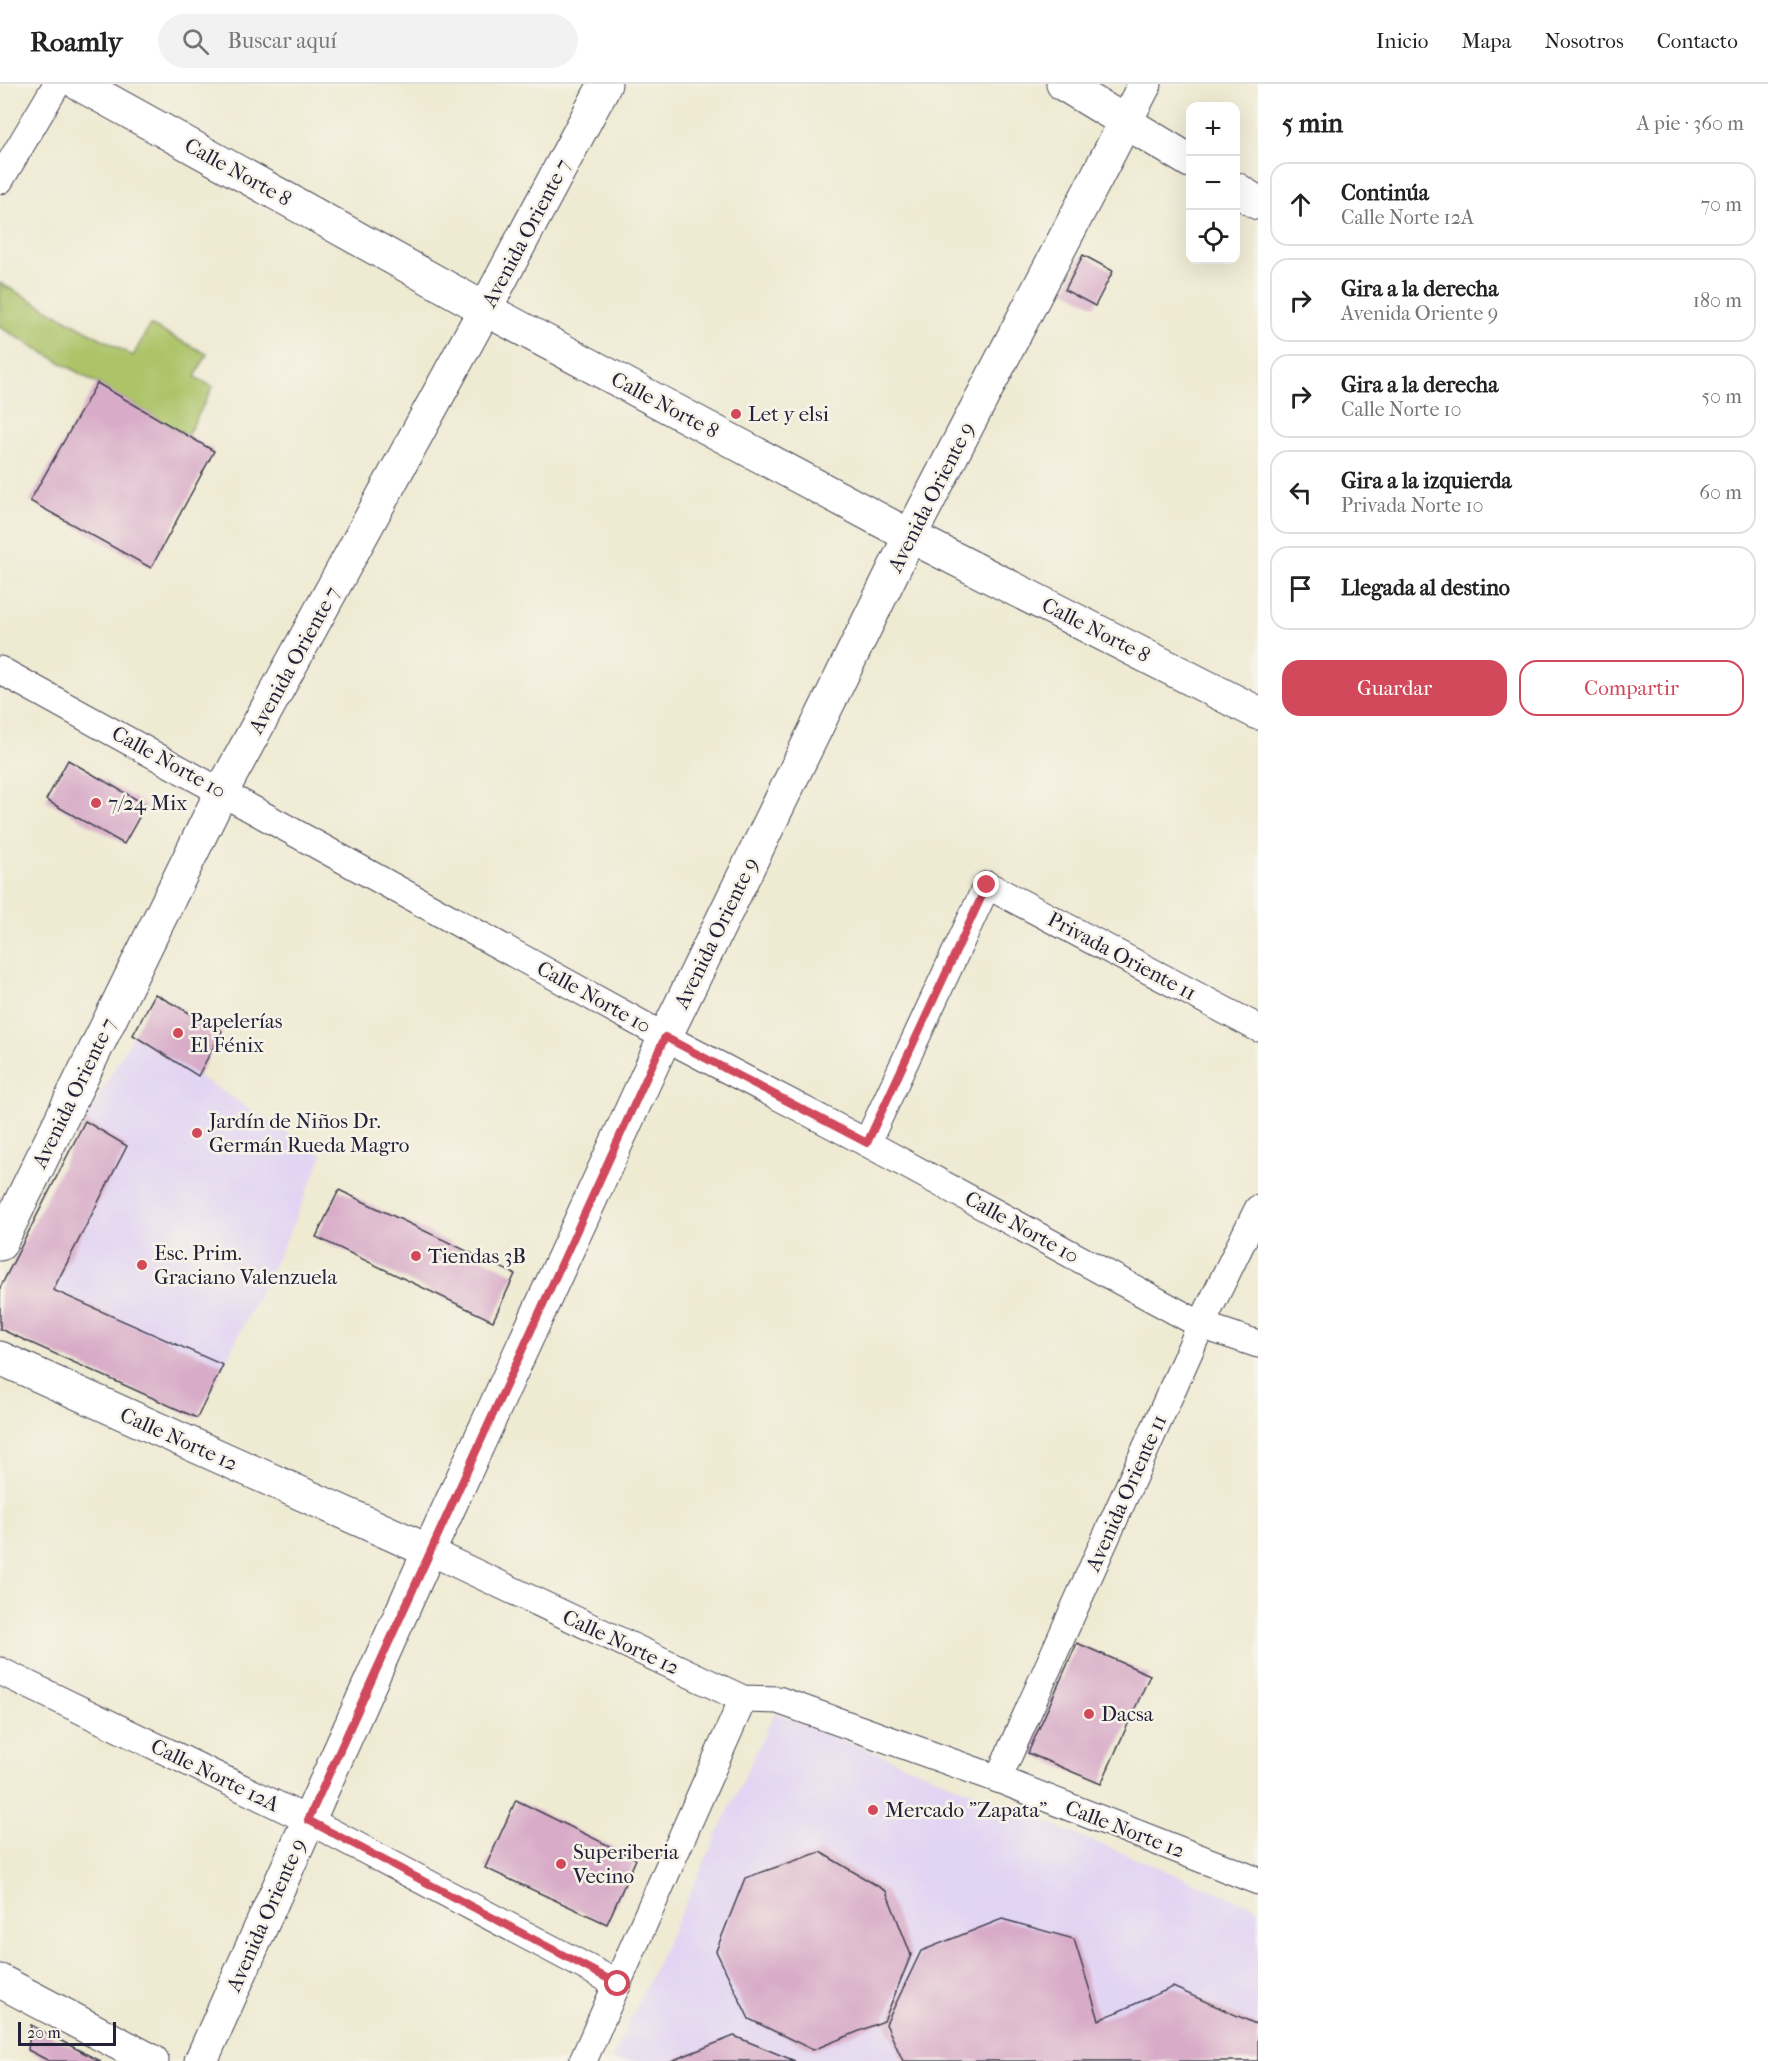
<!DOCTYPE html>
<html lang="es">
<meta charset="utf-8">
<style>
body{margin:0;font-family:"IM FELL French Canon",serif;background:#f2f2f2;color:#222}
.controls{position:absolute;right:18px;top:18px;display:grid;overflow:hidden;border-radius:12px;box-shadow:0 6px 24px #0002}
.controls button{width:54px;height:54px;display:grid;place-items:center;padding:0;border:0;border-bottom:2px solid #e0e0e0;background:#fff;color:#222;font:30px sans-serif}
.scale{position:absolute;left:18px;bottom:15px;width:98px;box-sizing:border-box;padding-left:6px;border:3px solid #22223b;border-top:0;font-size:16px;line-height:21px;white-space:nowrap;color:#22223b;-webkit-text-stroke:4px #f7f3e8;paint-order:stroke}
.stop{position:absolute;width:18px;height:18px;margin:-14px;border:4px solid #d1495b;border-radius:50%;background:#fff}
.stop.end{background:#d1495b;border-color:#fff;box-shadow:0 2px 6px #0008}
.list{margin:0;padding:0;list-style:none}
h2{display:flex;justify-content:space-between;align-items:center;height:78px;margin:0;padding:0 24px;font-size:26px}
h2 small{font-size:20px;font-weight:400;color:#767676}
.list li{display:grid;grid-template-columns:39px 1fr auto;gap:18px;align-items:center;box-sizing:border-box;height:84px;margin:0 12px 12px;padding:0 12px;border:2px solid #e0e0e0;border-radius:18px}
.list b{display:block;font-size:22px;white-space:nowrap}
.list p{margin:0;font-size:20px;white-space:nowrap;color:#767676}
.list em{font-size:20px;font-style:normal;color:#767676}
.actions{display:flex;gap:12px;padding:18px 24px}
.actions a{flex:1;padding:14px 0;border:2px solid #d1495b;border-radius:18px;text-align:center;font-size:21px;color:#d1495b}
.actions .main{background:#d1495b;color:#fff}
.icon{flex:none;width:33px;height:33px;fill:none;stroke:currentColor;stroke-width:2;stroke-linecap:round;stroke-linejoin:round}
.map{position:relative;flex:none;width:1258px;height:1977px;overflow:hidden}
header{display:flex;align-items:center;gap:36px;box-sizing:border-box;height:84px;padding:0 30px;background:#fff;border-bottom:2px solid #e0e0e0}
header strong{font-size:28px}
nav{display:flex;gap:33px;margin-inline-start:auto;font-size:21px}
.search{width:420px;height:54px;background:#f2f2f2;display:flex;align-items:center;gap:15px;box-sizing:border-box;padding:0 21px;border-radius:33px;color:#767676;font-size:22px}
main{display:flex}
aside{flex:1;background:#fff}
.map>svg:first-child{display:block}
.built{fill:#e2d4f3}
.green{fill:#acc368;stroke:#677252;stroke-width:1.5}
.building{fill:#d8acc8}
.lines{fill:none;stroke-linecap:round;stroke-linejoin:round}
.minor-casing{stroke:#414052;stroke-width:29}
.tertiary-casing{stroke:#414052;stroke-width:35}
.minor{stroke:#fff;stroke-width:27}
.tertiary{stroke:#fff;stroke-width:33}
.route{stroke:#d1495b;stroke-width:8}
.poi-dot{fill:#d1495b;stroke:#f7f3e8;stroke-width:2}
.labels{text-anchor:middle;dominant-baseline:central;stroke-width:5;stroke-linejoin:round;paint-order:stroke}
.street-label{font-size:21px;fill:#22223b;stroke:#f7f3e8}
.poi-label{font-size:21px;fill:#22223b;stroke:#f7f3e8;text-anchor:start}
</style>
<header>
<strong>Roamly</strong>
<div class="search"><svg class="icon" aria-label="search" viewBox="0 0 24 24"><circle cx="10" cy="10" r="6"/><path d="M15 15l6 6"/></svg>Buscar aquí</div>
<nav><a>Inicio</a><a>Mapa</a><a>Nosotros</a><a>Contacto</a></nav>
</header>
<main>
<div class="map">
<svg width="1258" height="1977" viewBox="0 0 1258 1977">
<rect width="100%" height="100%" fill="#f7f3e8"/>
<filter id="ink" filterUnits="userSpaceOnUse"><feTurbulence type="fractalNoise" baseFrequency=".0167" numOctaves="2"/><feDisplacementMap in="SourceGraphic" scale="12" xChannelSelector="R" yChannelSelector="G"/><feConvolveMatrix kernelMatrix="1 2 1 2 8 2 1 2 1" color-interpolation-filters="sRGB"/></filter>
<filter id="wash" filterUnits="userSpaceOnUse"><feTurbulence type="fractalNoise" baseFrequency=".008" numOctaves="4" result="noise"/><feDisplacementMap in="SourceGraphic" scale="24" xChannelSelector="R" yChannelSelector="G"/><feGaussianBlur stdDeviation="1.35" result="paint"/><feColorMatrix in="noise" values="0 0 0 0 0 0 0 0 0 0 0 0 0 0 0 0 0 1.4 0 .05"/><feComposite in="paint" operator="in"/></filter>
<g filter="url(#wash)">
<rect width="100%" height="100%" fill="#efead2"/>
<g class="built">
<path d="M 133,951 L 323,1071 L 285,1158 L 197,1334 L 0,1245 L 0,1204 L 85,1037 Z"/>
<path d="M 775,1628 L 1258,1824 L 1258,1977 L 611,1977 Z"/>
</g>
<path class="green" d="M 0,199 L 133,272 L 150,241 L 207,270 L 195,293 L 213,303 L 187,352 L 0,243 Z"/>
<g id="blocks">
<g class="building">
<path d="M 1083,171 L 1113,187 L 1095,222 L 1065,206 Z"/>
<path d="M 97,299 L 214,367 L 151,484 L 30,417 Z"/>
<path d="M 68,676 L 146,721 L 124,760 L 46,716 Z"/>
<path d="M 155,910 L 222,947 L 198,992 L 133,951 Z"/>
<path d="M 85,1037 L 127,1062 L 53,1206 L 223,1281 L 197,1334 L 0,1245 L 0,1204 Z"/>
<path d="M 339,1106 L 515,1190 L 493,1237 L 316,1153 Z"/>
<path d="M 1077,1559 L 1150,1591 L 1101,1700 L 1028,1669 Z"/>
<path d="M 516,1716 L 636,1775 L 607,1840 L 485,1784 Z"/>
<path d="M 820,1768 L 886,1807 L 911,1871 L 884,1937 L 813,1966 L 749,1935 L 716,1867 L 745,1794 Z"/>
<path d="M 1002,1835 L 1074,1855 L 1099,1936 L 1173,1903 L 1256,1940 L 1258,1944 L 1258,1977 L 903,1977 L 886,1940 L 921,1867 Z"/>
<path d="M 31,1941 L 92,1973 L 101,1977 L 49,1977 L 28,1966 Z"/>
<path d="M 734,1952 L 795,1977 L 671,1977 Z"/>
</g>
</g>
</g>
<g filter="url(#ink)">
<use href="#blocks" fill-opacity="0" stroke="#414052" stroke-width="1.5"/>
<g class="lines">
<g class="minor-casing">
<g id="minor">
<path d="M 0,96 L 57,0"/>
<path d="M 0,586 L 665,953 L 867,1059 L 1201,1241 L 1258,1260"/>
<path d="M 867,1059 L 987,801 L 1258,944"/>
<path d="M 429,1467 L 743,1615 L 778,1616 L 998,1695 L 1258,1797"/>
<path d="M 0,1587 L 308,1736 L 618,1900"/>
<path d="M 998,1695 L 1201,1241 L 1258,1125"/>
<path d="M 583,1977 L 743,1615"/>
</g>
</g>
<g class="tertiary-casing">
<g id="tertiary">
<path d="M 79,0 L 485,225 L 910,452 L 1258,629"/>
<path d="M 1063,0 L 1190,77"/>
<path d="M 1236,105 L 1258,119"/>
<path d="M 0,1160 L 222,707 L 485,225 L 605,0"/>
<path d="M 0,1274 L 429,1467"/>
<path d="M 0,1897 L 152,1977"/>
<path d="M 201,1977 L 429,1467 L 665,953 L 910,452 L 1145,0"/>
</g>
</g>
<use href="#minor" class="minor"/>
<use href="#tertiary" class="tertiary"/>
</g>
</g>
<g class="lines" filter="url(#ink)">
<path class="route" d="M 618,1900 L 308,1736 L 665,953 L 867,1059 L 987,801"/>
</g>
<g class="poi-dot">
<circle cx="736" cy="330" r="6"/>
<circle cx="96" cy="719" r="6"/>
<circle cx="178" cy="949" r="6"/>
<circle cx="197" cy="1049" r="6"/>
<circle cx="416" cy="1172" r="6"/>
<circle cx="142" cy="1181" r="6"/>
<circle cx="1089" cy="1630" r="6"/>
<circle cx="873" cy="1726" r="6"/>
<circle cx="561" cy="1780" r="6"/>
</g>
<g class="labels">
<g class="street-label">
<text transform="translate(238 88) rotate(29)">Calle Norte 8</text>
<text transform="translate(526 149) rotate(-62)">Avenida Oriente 7</text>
<text transform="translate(665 321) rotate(28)">Calle Norte 8</text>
<text transform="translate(931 413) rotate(-63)">Avenida Oriente 9</text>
<text transform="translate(1096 546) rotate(27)">Calle Norte 8</text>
<text transform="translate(294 576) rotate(-61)">Avenida Oriente 7</text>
<text transform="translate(169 678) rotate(29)">Calle Norte 10</text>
<text transform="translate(716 849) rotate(-64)">Avenida Oriente 9</text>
<text transform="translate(1122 872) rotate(28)">Privada Oriente 11</text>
<text transform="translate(594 913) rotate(29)">Calle Norte 10</text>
<text transform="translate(74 1009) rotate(-64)">Avenida Oriente 7</text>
<text transform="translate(1022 1143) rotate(29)">Calle Norte 10</text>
<text transform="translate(179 1355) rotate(24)">Calle Norte 12</text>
<text transform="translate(1126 1409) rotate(-66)">Avenida Oriente 11</text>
<text transform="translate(621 1558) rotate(25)">Calle Norte 12</text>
<text transform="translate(215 1691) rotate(26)">Calle Norte 12A</text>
<text transform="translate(1125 1745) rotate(21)">Calle Norte 12</text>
<text transform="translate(266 1831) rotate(-66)">Avenida Oriente 9</text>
</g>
<g class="poi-label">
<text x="748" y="330">Let y elsi</text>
<text x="108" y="719">7/24 Mix</text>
<text x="190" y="937">Papelerías<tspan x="190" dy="24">El Fénix</tspan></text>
<text x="209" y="1037">Jardín de Niños Dr.<tspan x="209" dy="24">Germán Rueda Magro</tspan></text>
<text x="154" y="1169">Esc. Prim.<tspan x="154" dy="24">Graciano Valenzuela</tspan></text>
<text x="428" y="1172">Tiendas 3B</text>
<text x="1101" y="1630">Dacsa</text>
<text x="885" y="1726">Mercado "Zapata"</text>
<text x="573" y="1768">Superiberia<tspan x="573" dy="24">Vecino</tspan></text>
</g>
</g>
</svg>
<div class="controls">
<button>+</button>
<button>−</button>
<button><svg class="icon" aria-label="locate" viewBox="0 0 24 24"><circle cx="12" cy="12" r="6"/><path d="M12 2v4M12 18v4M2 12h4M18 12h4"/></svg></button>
</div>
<div class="scale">20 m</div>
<div class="stop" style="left:618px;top:1900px"></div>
<div class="stop end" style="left:987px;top:801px"></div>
</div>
<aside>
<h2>5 min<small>A pie · 360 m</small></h2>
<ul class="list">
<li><svg class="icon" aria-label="ahead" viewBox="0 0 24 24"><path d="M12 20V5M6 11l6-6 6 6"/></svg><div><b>Continúa</b><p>Calle Norte 12A</p></div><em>70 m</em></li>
<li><svg class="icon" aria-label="right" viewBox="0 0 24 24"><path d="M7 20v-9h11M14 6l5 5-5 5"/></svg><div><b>Gira a la derecha</b><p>Avenida Oriente 9</p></div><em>180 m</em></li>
<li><svg class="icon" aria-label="right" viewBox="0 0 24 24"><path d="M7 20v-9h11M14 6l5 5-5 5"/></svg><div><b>Gira a la derecha</b><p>Calle Norte 10</p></div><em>50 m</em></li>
<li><svg class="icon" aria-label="left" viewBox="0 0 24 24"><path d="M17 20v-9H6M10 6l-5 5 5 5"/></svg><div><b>Gira a la izquierda</b><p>Privada Norte 10</p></div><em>60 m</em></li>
<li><svg class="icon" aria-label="arrive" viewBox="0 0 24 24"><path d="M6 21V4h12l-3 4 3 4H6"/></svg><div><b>Llegada al destino</b></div></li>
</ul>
<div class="actions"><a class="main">Guardar</a><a>Compartir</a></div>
</aside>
</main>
